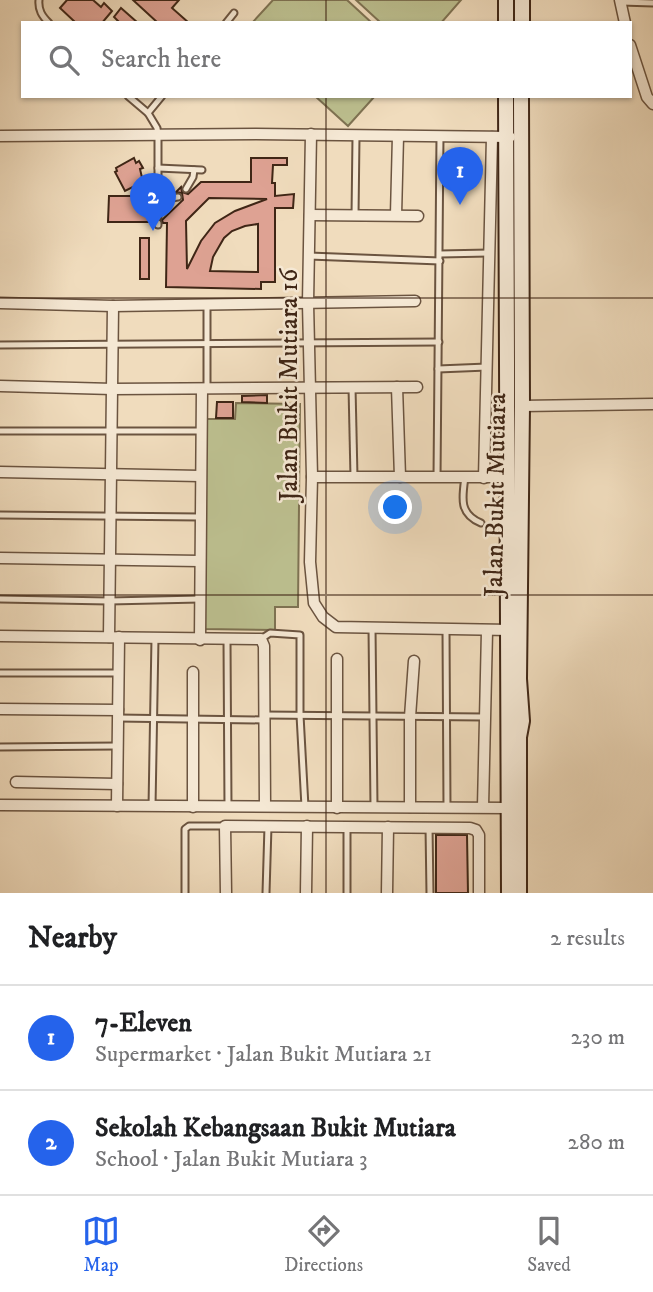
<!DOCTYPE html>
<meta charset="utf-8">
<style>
body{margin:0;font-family:"IM FELL DW Pica",serif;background:#f2f2f2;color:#202124}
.you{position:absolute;left:396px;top:508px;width:24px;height:24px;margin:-18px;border:5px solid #fff;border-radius:50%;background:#1a73e8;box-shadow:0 0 0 10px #1a73e833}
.badge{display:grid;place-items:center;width:46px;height:46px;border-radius:50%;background:#2563eb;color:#fff;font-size:23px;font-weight:700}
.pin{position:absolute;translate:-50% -58px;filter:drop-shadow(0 2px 4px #0008)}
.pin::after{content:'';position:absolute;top:37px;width:24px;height:21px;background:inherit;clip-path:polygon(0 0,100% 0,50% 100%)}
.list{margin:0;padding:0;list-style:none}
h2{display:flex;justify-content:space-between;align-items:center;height:91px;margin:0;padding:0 28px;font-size:30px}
h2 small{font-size:23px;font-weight:400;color:#757577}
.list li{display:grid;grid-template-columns:46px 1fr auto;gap:21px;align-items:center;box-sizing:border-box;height:105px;padding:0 28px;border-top:2px solid #e0e0e0}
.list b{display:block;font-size:26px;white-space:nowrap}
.list p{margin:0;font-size:23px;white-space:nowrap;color:#757577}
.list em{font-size:23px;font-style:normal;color:#757577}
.icon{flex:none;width:38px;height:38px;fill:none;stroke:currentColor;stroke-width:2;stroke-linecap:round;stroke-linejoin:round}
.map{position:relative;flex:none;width:653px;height:893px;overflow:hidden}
.search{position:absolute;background:#fff;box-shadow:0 2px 5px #0004;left:21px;right:21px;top:21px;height:77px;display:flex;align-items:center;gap:18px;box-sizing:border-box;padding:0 24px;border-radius:0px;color:#757577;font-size:26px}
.sheet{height:301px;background:#fff}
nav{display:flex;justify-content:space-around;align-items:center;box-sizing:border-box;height:98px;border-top:2px solid #e0e0e0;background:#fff;font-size:19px;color:#757577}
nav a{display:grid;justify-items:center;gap:4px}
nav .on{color:#2563eb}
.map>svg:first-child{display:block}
.green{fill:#bcbf8f;stroke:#7e7252;stroke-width:2}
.building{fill:#dea293;stroke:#3f2616;stroke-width:2;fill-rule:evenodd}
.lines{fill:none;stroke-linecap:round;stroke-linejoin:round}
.lane-casing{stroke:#6b5440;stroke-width:9}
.street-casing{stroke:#6b5440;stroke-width:13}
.secondary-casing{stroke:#3f2616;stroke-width:18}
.lane{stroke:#f5e8d4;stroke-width:5}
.street{stroke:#f5e8d4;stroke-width:10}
.secondary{stroke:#f5e8d4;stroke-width:14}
.grid{fill:none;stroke:#3f2616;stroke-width:2;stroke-opacity:0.55}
.labels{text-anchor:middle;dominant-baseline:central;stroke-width:5;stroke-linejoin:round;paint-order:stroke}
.street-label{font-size:26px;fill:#3f2616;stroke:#f5e8d4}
</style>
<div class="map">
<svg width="653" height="893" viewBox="0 0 653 893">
<rect width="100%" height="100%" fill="#f0dcbd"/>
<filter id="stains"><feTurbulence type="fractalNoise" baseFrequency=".00286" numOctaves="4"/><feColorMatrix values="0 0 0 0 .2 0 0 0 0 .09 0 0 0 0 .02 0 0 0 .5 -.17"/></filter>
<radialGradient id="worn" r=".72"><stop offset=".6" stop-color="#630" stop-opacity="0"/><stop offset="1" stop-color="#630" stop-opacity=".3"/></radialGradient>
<g class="green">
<path d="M 273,0 L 347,0 L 372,23 L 252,23 Z"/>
<path d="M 356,0 L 461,0 L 441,23 L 381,23 Z"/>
<path d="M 315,96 L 375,96 L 348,126 Z"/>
<path d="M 236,403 L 300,404 L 298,607 L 275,607 L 275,630 L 204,629 L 205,419 L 235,419 Z"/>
</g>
<g class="building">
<path d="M 67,0 L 93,0 L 101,7 L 104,3 L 112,11 L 102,23 L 76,23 L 60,8 Z"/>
<path d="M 133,0 L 179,0 L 172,8 L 189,23 L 158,23 Z"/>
<path d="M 121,8 L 138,23 L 120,23 L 114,17 Z"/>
<path d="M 134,158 L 136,163 L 139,161 L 143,168 L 140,169 L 143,182 L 125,191 L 115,172 L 117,171 L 116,168 Z"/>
<path d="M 251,158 L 287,158 L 287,165 L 273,165 L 272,183 L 275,183 L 275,196 L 294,194 L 293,208 L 275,208 L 275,282 L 261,282 L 261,289 L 166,287 L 167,223 L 163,223 L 162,220 L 183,200 L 182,193 L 176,192 L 181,187 L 182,192 L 188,194 L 201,182 L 251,182 ZM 209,198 L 267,199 L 235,211 L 215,223 L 201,241 L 187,269 L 186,221 ZM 258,224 L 258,272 L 210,271 L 213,257 L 224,238 L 232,231 L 245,226 Z"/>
<path d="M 109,196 L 151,196 L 151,222 L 108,222 Z"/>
<rect x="140" y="238" width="9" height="41"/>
<path d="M 267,395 L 267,403 L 242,402 L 242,396 Z"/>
<path d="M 217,402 L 233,402 L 233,418 L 216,418 Z"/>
<path d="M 436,835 L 467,835 L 468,893 L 436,893 Z"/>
</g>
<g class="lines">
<g class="lane-casing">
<g id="lane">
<path d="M 39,0 C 38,10 42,16 49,23"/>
<path d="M 621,2 L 653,3"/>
<path d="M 226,23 L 234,13"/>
<path d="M 128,96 L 148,113"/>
<path d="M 158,168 L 202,170"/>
<path d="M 186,189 L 193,177 L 194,170"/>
<path d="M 158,200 L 178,197"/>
<path d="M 355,216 L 356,137"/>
<path d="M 158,217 L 158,135 L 157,128 L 148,113 L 162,96"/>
<path d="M 158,223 L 158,225"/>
<path d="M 440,254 L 489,253"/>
<path d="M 309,256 L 440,261"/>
<path d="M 207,304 L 207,388"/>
<path d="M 0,345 L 439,342"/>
<path d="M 438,369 L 487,367"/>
<path d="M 352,387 L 354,477"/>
<path d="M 0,431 L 201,431"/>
<path d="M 465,477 C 462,498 459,514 481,523"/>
<path d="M 437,478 L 440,136"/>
<path d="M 0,515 L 200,517"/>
<path d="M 0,599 L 109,601 L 200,599"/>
<path d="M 372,628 L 374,807"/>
<path d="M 446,630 L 447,807"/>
<path d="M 261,639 L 270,633 L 300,635 L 300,715 L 305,807"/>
<path d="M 227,640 L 228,807"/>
<path d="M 0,673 L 118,673"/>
<path d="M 264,715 L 484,717"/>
<path d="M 118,718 L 264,720"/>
<path d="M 0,747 L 117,746"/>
<path d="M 152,807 L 155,638"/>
<path d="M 347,827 L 347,893"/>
<path d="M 429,827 L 430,893"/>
<path d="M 185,893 L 185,829 L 189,826 L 225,826"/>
<path d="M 266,893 L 268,826"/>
</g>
</g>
<g class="street-casing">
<g id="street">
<path d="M 620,0 L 625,23"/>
<path d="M 630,45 L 647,97 L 653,104"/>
<path d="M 311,134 L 308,303 L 312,477 L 310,562 L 314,603 L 323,617 L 336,627 L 512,630"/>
<path d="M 0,136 L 256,134 L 510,137"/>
<path d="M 310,215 L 418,216"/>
<path d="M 396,215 L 398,136"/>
<path d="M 0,303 L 113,306 L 415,301"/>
<path d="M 0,386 L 113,389 L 417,387"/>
<path d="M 397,387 L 400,477"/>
<path d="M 522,406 L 653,404"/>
<path d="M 0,472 L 200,476"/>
<path d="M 312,477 L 508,477"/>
<path d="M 484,478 L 492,137"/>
<path d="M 0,558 L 200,561"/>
<path d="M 0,636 L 261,639 L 264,646 L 265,806"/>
<path d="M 109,637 L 113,306"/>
<path d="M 200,640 L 202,389"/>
<path d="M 337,659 L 337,808"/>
<path d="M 0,709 L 118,710"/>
<path d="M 16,782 L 117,784"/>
<path d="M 0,805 L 508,808 L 512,804"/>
<path d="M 117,806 L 119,637"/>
<path d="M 193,807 L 193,672"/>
<path d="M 410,807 L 410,717 L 414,661"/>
<path d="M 483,807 L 487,631"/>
<path d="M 226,893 L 225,826 L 470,828 L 476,830 L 479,835 L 479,893"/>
<path d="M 306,893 L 307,826"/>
<path d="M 387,893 L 388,827"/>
</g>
</g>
<g class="secondary-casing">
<g id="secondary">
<path d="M 506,23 L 506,0"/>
<path d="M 522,23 L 522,0"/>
<path d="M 506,96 L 509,893"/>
<path d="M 519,893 L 519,737 L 522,721 L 519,679 L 522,406 L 521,96"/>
</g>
</g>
<use href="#lane" class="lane"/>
<use href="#street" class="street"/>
<use href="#secondary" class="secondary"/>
</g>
<path class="grid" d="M 326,0 L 326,23M 326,96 L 326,893M 0,298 L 653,298M 0,595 L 653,595"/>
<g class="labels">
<g class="street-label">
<text transform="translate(289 385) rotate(-90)">Jalan Bukit Mutiara 16</text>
<text transform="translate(496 495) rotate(-89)">Jalan Bukit Mutiara</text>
</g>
</g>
<rect width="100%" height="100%" filter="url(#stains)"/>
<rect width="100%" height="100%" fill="url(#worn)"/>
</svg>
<div class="you"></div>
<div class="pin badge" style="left:460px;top:205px">1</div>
<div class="pin badge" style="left:153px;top:231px">2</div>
<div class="search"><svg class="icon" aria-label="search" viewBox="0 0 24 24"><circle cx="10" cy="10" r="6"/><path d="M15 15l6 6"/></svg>Search here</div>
</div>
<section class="sheet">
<h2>Nearby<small>2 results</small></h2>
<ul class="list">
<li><span class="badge">1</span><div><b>7-Eleven</b><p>Supermarket · Jalan Bukit Mutiara 21</p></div><em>230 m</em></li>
<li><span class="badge">2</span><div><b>Sekolah Kebangsaan Bukit Mutiara</b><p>School · Jalan Bukit Mutiara 3</p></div><em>280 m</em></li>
</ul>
</section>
<nav>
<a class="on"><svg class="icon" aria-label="map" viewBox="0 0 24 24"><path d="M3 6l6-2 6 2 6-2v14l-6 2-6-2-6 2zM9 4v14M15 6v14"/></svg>Map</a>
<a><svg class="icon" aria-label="directions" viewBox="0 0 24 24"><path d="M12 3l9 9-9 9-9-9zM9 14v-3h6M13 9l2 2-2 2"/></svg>Directions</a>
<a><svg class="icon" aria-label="saved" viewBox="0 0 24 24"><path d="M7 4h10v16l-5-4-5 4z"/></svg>Saved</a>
</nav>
